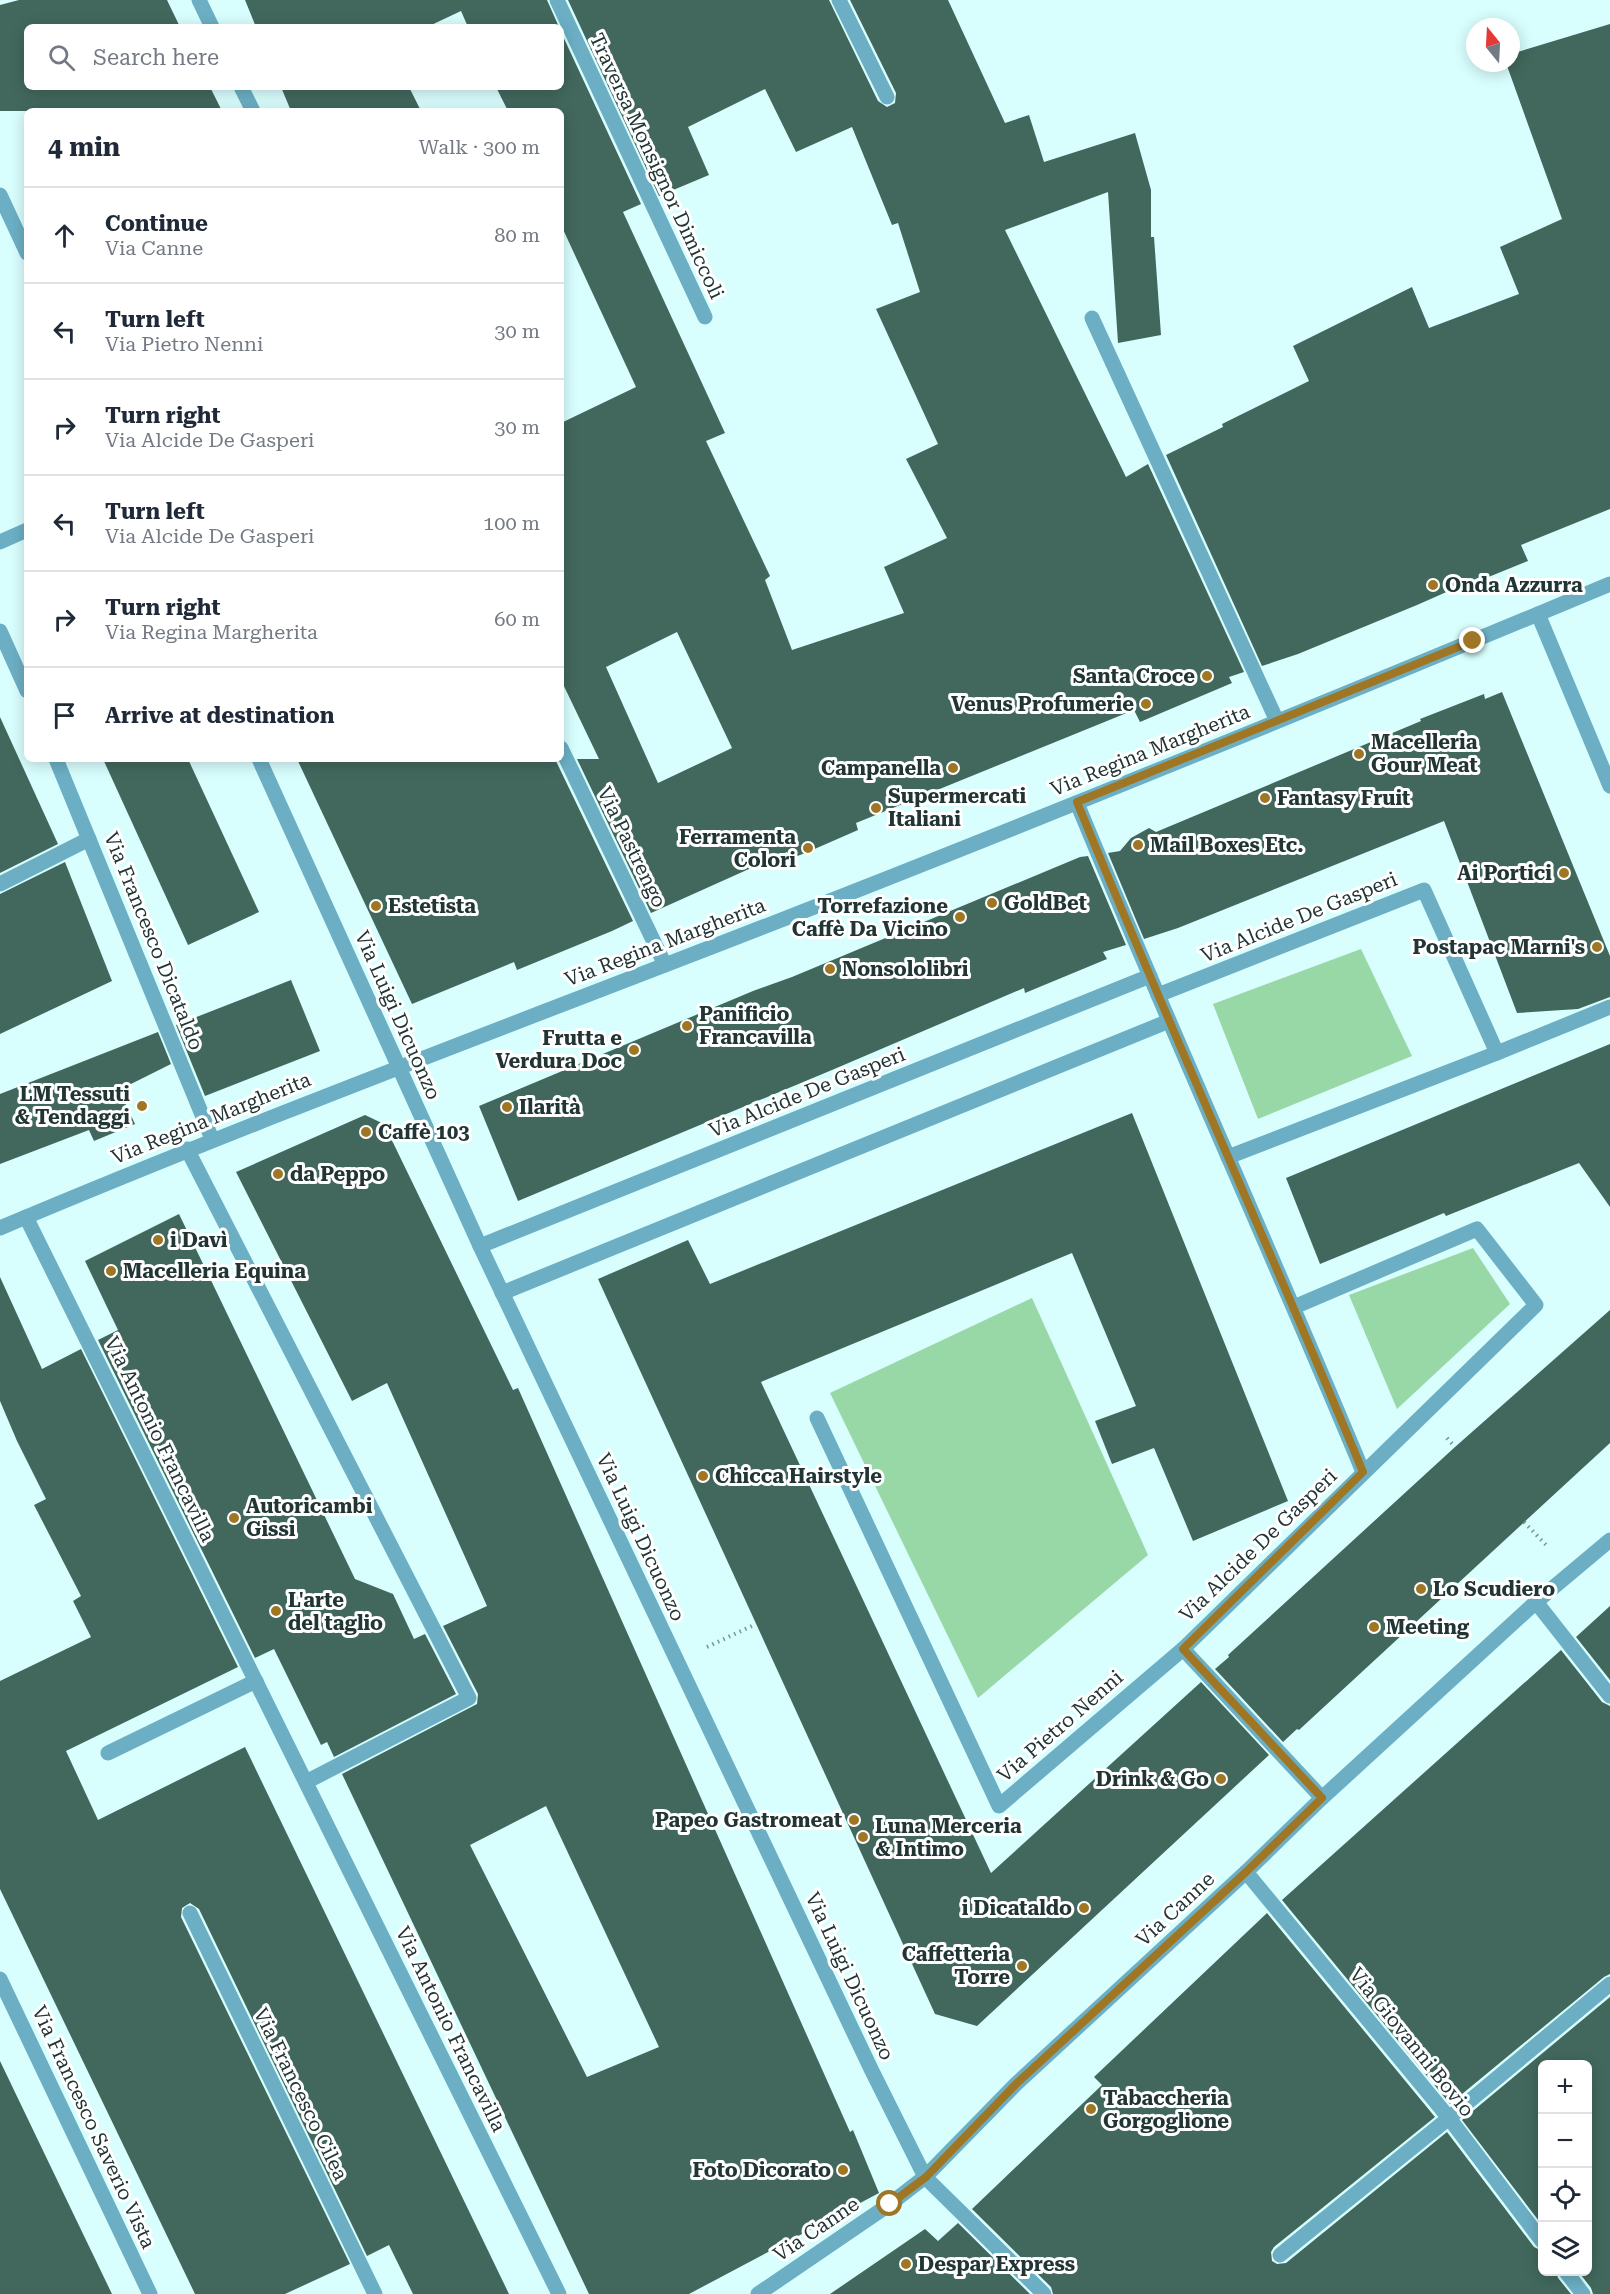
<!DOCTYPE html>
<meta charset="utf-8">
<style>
body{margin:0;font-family:"Roboto Serif",serif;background:#f2f2f3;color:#1f2937}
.controls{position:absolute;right:18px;bottom:18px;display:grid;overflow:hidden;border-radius:9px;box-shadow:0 3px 15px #0003}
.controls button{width:54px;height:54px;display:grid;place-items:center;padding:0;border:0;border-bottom:2px solid #e0e1e3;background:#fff;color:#1f2937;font:30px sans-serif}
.compass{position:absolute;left:1466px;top:18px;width:54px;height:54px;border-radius:50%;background:#fff;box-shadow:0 3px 15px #0003;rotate:342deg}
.stop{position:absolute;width:18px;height:18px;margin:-14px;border:4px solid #9f7624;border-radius:50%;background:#fff}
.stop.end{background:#9f7624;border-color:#fff;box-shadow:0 2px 6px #0008}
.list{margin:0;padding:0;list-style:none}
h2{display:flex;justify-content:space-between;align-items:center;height:78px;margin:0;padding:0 24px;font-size:26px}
h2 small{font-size:20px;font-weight:400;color:#747a83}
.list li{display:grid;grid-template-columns:39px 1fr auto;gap:18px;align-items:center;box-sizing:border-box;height:96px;padding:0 24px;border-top:2px solid #e0e1e3}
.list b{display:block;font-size:22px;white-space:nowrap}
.list p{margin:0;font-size:20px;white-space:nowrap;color:#747a83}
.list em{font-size:20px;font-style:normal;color:#747a83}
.icon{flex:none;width:33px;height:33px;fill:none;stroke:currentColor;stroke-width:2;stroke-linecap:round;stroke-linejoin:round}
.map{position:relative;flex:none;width:1610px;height:2294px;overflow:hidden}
.search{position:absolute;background:#fff;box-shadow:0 3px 15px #0003;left:24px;top:24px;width:540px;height:66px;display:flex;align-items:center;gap:15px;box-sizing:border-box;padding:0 21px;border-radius:9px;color:#747a83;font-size:22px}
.panel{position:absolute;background:#fff;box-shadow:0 3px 15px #0003;left:24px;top:108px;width:540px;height:654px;border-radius:9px}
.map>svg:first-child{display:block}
.green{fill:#98d8a6}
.building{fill:#42685d;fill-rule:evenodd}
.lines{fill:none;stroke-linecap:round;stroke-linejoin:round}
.path{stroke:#789494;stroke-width:4;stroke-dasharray:1.5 4.5;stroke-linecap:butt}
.minor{stroke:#6cafc4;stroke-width:15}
.route{stroke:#9f7624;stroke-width:8}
.poi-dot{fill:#9f7624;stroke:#fff;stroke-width:2}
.labels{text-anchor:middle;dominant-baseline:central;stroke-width:6;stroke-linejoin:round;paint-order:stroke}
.street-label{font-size:20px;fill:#223535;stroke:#fff}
.poi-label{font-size:20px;font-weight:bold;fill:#223535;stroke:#fff;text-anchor:start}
</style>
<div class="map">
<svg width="1610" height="2294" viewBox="0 0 1610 2294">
<rect width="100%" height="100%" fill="#d9fefe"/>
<g class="green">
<path d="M 1361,949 L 1412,1056 L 1258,1119 L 1213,1004 Z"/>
<path d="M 1473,1248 L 1510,1304 L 1397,1409 L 1349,1295 Z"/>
<path d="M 1032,1298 L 1148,1555 L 978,1698 L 830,1393 Z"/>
</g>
<g class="building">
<path d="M 19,0 L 167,0 L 180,27 L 27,27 L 27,87 L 210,87 L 222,111 L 0,111 L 0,5 Z"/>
<path d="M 245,0 L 547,0 L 559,27 L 468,27 L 461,11 L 427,27 L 256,27 Z"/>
<path d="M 568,0 L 829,0 L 878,101 L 887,107 L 895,103 L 896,93 L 850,0 L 948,0 L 1005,123 L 1029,115 L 1044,162 L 1135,133 L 1151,190 L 1151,237 L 1154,237 L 1161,335 L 1118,343 L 1108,192 L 1005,230 L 1126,477 L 1148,464 L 1244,672 L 1229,677 L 1232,683 L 1140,722 L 1134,710 L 856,823 L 858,830 L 810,851 L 790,859 L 787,852 L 651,913 L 577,759 L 599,759 L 561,680 L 561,423 L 636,387 L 561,225 L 561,111 L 508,111 L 496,87 L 561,87 L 561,32 L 641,204 L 623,212 L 725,433 L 706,441 L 770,576 L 765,580 L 792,650 L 904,613 L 884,567 L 947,538 L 906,459 L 938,444 L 876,309 L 920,292 L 898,223 L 892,225 L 852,127 L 796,152 L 765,89 L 688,127 L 709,175 L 659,196 ZM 677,632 L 732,748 L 658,783 L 606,667 Z"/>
<path d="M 1610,24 L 1610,509 L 1521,545 L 1528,561 L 1486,578 L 1485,575 L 1417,605 L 1298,654 L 1262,666 L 1166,455 L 1223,427 L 1222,424 L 1309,381 L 1293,346 L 1412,287 L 1429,328 L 1519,294 L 1500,247 L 1562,219 L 1506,63 L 1511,63 L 1511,54 Z"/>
<path d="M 281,87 L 409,87 L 421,111 L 291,111 Z"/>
<path d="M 1502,692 L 1610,956 L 1610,997 L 1578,1009 L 1517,1013 L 1444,821 L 1178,928 L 1144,939 L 1108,853 L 1120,851 L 1131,838 L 1149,828 L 1156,832 L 1421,721 L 1420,719 L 1484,694 L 1485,699 Z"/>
<path d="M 0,717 L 58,844 L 0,873 Z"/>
<path d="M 103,759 L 188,759 L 259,912 L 188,945 Z"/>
<path d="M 297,759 L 555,759 L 633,921 L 612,931 L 517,970 L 514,962 L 412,1004 Z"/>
<path d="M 1088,856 L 1126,945 L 1103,952 L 1107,959 L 1025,993 L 1024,988 L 832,1070 L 518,1201 L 479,1106 L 753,991 L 792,977 L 1080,857 Z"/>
<path d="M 65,862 L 112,981 L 0,1034 L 0,894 Z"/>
<path d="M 291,980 L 320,1051 L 205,1096 L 176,1025 Z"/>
<path d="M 158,1032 L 171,1064 L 119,1090 L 135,1124 L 94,1141 L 89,1130 L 0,1164 L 0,1094 Z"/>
<path d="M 1610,1044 L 1610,1207 L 1579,1163 L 1446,1216 L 1444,1213 L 1320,1264 L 1286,1178 Z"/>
<path d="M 1132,1113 L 1288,1501 L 1193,1541 L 1154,1448 L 1112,1464 L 1095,1421 L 1136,1406 L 1072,1253 L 761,1382 L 991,1873 L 1201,1682 L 1269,1755 L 977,2026 L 935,2014 L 598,1279 L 688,1240 L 710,1284 Z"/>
<path d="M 365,1115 L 384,1124 L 513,1390 L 518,1388 L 850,2132 L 853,2130 L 879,2193 L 689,2294 L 589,2294 L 342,1774 L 477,1704 L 478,1694 L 443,1626 L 487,1606 L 387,1383 L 352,1401 L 236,1172 ZM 546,1806 L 659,2047 L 587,2077 L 470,1845 Z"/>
<path d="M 179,1214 L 355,1579 L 393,1594 L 414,1639 L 425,1634 L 456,1694 L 334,1757 L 327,1742 L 321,1745 L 274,1649 L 255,1658 L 98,1340 L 118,1330 L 85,1261 Z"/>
<path d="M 0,1277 L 42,1369 L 81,1349 L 238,1667 L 66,1751 L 98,1820 L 245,1747 L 509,2294 L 413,2294 L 389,2245 L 367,2256 L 199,1909 L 190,1903 L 182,1908 L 181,1917 L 350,2264 L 285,2294 L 195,2294 L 0,1889 L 0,1681 L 91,1637 L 73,1601 L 81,1596 L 34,1505 L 46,1499 L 17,1441 L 0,1401 Z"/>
<path d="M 1610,1310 L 1610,1443 L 1299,1730 L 1297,1729 L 1283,1742 L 1215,1669 L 1229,1657 L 1228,1655 L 1455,1447 Z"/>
<path d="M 1610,1606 L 1610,1680 L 1576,1637 Z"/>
<path d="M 1561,1650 L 1602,1702 L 1610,1706 L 1610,1974 L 1604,1977 L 1450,2104 L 1282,1900 Z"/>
<path d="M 1267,1913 L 1435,2117 L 1274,2247 L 1271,2252 L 1272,2261 L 1277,2264 L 1286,2263 L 1447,2132 L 1534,2247 L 1542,2251 L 1542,2271 L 1556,2271 L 1558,2278 L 1571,2294 L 1053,2294 L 1051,2287 L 972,2209 L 1102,2085 L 1094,2077 Z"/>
<path d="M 1610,1997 L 1610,2294 L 1593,2294 L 1591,2288 L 1578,2271 L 1587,2271 L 1587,2064 L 1542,2064 L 1542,2225 L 1462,2120 Z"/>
<path d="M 0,2061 L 72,2211 L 112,2294 L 0,2294 Z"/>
<path d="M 958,2223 L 1030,2294 L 830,2294 L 925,2229 L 938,2241 Z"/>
</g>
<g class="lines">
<g class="path">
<path d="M 1447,1438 L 1455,1447"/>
<path d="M 1524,1522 L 1548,1547"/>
<path d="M 707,1647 L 756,1624"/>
</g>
<g class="minor">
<path d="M 199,0 L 212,27"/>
<path d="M 557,0 L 705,317"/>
<path d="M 839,0 L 887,97"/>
<path d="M 241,87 L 253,111"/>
<path d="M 0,195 L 27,253"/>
<path d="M 1092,318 L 1277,721"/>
<path d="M 0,542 L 27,530"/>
<path d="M 1538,614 L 1610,786"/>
<path d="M 0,631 L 27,691"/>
<path d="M 561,748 L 665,965"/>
<path d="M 56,759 L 212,1139"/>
<path d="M 259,759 L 480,1246 L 871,2069 L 925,2177 L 1044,2294"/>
<path d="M 1077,803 C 1169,1027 1270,1248 1363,1472"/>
<path d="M 0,884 L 89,839"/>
<path d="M 1158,995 L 1424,890 L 1497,1053"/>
<path d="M 187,1149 L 469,1698 L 306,1782"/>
<path d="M 1228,1157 L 1497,1053 L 1610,1007"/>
<path d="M 26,1217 L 559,2294"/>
<path d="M 0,1228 C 220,1135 442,1051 665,965 C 982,843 1296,715 1610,584"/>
<path d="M 480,1246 L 1150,976"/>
<path d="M 502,1293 L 1169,1021"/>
<path d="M 817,1418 L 999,1806 L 1183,1649 L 1536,1305 L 1477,1229 L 1294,1307"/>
<path d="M 1536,1602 L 1610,1696"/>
<path d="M 1183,1649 L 1322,1798"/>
<path d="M 108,1753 L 256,1681"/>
<path d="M 1246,1872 L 1449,2118 L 1542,2241"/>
<path d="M 190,1913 L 375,2294"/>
<path d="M 0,1979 L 150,2294"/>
<path d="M 1280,2255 L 1449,2118 L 1610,1984"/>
<path d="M 1566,2272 L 1583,2294"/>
<path d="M 758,2294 L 890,2204 L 925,2177 L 1016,2084 L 1246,1872 L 1322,1798 L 1536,1602 L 1610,1540"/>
</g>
</g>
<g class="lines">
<path class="route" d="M 890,2204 L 926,2177 L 1016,2084 L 1246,1872 L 1322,1798 L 1183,1649 L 1363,1472 C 1270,1248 1169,1027 1077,802 L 1473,641"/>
</g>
<g class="poi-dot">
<circle cx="1433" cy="585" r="6"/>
<circle cx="1207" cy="676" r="6"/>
<circle cx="1146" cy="704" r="6"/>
<circle cx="1359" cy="754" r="6"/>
<circle cx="953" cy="768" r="6"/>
<circle cx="1265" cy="798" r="6"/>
<circle cx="876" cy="808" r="6"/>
<circle cx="1138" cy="845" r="6"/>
<circle cx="808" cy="848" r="6"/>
<circle cx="1564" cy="873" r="6"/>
<circle cx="992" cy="903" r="6"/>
<circle cx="376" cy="906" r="6"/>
<circle cx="960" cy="917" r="6"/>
<circle cx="1597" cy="947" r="6"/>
<circle cx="830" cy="969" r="6"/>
<circle cx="687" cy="1026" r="6"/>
<circle cx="634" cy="1050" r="6"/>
<circle cx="142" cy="1106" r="6"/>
<circle cx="507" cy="1107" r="6"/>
<circle cx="366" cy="1132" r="6"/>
<circle cx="278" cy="1174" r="6"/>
<circle cx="158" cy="1240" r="6"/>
<circle cx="111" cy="1271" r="6"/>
<circle cx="703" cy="1476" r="6"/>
<circle cx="234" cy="1518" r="6"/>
<circle cx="1421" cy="1589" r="6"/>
<circle cx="276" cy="1611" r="6"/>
<circle cx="1374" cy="1627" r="6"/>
<circle cx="1221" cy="1779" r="6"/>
<circle cx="854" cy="1820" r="6"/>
<circle cx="863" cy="1837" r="6"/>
<circle cx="1084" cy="1908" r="6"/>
<circle cx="1022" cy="1966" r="6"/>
<circle cx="1091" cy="2109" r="6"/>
<circle cx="843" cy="2170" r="6"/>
<circle cx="906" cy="2264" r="6"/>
</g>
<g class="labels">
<g class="street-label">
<text transform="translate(657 166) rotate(65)">Traversa Monsignor Dimiccoli</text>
<text transform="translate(1150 750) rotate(-22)">Via Regina Margherita</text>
<text transform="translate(632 847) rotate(64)">Via Pastrengo</text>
<text transform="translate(1299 917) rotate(-22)">Via Alcide De Gasperi</text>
<text transform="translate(154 941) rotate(68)">Via Francesco Dicataldo</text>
<text transform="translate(665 942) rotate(-21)">Via Regina Margherita</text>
<text transform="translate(398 1015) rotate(66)">Via Luigi Dicuonzo</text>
<text transform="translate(807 1092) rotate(-22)">Via Alcide De Gasperi</text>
<text transform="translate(211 1118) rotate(-22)">Via Regina Margherita</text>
<text transform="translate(160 1439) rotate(64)">Via Antonio Francavilla</text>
<text transform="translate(641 1537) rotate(65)">Via Luigi Dicuonzo</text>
<text transform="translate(1258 1545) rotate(-44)">Via Alcide De Gasperi</text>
<text transform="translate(1060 1726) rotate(-41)">Via Pietro Nenni</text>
<text transform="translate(1175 1909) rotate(-43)">Via Canne</text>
<text transform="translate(850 1976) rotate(65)">Via Luigi Dicuonzo</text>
<text transform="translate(451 2029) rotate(64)">Via Antonio Francavilla</text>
<text transform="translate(1412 2042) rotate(51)">Via Giovanni Bovio</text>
<text transform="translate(301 2094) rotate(64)">Via Francesco Cilea</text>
<text transform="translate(94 2127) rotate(65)">Via Francesco Saverio Vista</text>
<text transform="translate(816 2229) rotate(-34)">Via Canne</text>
</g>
<g class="poi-label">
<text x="1445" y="585">Onda Azzurra</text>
<text x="1195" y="676" text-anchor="end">Santa Croce</text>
<text x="1134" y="704" text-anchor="end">Venus Profumerie</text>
<text x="1371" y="742">Macelleria<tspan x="1371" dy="23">Gour Meat</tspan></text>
<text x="941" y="768" text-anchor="end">Campanella</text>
<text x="888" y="796">Supermercati<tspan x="888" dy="23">Italiani</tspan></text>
<text x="1277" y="798">Fantasy Fruit</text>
<text x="796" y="837" text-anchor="end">Ferramenta<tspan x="796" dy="23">Colori</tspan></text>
<text x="1150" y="845">Mail Boxes Etc.</text>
<text x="1552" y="873" text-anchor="end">Ai Portici</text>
<text x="1004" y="903">GoldBet</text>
<text x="388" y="906">Estetista</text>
<text x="948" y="906" text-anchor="end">Torrefazione<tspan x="948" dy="23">Caffè Da Vicino</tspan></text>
<text x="1585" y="947" text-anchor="end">Postapac Marni's</text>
<text x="842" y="969">Nonsololibri</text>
<text x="699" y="1014">Panificio<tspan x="699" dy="23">Francavilla</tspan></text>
<text x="622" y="1038" text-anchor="end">Frutta e<tspan x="622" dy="23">Verdura Doc</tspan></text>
<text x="130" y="1094" text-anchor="end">LM Tessuti<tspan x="130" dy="23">&amp; Tendaggi</tspan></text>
<text x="519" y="1107">Ilarità</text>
<text x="378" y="1132">Caffè 103</text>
<text x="290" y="1174">da Peppo</text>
<text x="170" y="1240">i Davì</text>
<text x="123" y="1271">Macelleria Equina</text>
<text x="715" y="1476">Chicca Hairstyle</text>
<text x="246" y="1506">Autoricambi<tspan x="246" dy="23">Gissi</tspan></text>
<text x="1433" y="1589">Lo Scudiero</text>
<text x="288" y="1600">L'arte<tspan x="288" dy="23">del taglio</tspan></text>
<text x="1386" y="1627">Meeting</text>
<text x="1209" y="1779" text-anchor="end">Drink &amp; Go</text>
<text x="842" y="1820" text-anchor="end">Papeo Gastromeat</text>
<text x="875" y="1826">Luna Merceria<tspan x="875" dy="23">&amp; Intimo</tspan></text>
<text x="1072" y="1908" text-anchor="end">i Dicataldo</text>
<text x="1010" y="1954" text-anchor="end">Caffetteria<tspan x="1010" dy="23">Torre</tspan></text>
<text x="1103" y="2098">Tabaccheria<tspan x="1103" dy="23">Gorgoglione</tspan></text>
<text x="831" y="2170" text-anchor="end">Foto Dicorato</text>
<text x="918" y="2264">Despar Express</text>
</g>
</g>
</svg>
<div class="controls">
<button>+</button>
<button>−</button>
<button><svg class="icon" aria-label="locate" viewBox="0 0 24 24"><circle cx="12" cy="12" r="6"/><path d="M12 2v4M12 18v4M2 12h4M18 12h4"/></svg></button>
<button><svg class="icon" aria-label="layers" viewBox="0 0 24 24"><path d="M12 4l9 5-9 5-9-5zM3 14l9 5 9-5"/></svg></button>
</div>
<svg class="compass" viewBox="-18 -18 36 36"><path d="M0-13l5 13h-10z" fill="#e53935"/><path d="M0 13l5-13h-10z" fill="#747a83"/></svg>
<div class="stop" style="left:890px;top:2204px"></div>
<div class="stop end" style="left:1473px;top:641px"></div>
<div class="search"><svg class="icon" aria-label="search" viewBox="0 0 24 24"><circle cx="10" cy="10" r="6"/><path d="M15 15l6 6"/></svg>Search here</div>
<section class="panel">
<h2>4 min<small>Walk · 300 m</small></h2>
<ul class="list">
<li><svg class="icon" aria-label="ahead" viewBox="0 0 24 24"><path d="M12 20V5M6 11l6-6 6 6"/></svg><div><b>Continue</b><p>Via Canne</p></div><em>80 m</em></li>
<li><svg class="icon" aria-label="left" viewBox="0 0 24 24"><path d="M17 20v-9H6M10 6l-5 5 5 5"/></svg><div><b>Turn left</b><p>Via Pietro Nenni</p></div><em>30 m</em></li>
<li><svg class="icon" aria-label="right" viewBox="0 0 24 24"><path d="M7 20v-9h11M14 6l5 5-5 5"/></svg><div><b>Turn right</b><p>Via Alcide De Gasperi</p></div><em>30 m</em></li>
<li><svg class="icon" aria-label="left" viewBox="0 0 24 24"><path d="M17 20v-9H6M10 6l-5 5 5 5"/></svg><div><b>Turn left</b><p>Via Alcide De Gasperi</p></div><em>100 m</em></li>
<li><svg class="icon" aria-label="right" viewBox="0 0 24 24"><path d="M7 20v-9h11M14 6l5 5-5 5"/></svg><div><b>Turn right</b><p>Via Regina Margherita</p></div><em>60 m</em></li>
<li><svg class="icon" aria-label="arrive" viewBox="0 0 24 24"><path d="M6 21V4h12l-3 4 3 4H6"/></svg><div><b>Arrive at destination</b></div></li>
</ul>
</section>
</div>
